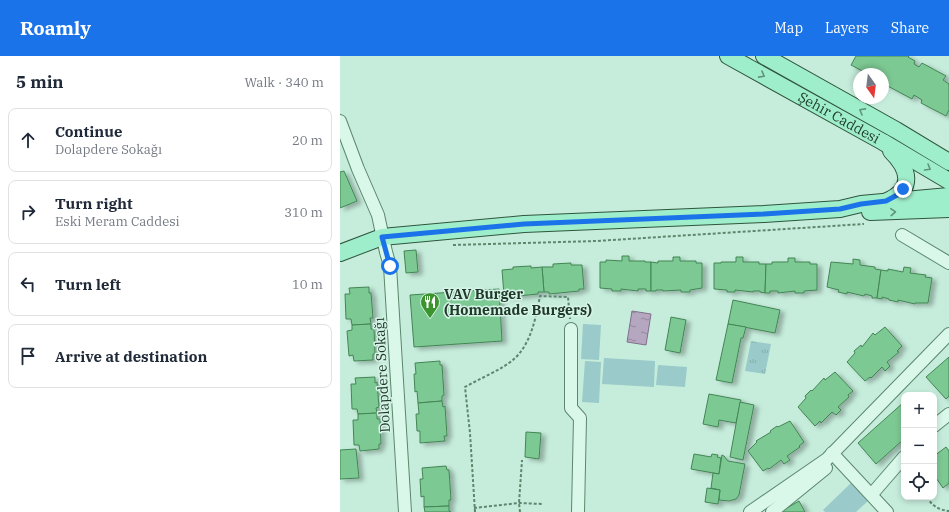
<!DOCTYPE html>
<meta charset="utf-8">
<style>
body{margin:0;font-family:"IBM Plex Serif",serif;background:#f6f6f7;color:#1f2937}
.controls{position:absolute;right:12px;bottom:12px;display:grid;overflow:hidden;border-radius:8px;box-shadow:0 2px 6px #0003}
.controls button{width:36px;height:36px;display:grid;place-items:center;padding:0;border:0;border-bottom:1px solid #e0e1e3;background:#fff;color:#1f2937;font:20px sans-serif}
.compass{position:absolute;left:513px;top:12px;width:36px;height:36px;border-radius:50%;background:#fff;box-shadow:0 2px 6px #0003;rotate:166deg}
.stop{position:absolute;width:12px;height:12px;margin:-9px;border:3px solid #1a73e8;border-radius:50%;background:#fff}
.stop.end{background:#1a73e8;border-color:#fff;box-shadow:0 1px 4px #0008}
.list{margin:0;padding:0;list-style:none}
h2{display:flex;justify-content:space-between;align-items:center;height:52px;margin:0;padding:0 16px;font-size:17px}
h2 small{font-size:13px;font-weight:400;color:#747a83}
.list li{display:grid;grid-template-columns:26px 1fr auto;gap:12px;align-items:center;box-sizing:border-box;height:64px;margin:0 8px 8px;padding:0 8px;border:1px solid #e0e1e3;border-radius:8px}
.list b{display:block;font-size:15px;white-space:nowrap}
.list p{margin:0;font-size:13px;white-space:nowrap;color:#747a83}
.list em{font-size:13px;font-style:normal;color:#747a83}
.icon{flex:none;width:22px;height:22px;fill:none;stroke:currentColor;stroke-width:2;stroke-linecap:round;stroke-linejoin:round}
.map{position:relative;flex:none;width:609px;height:456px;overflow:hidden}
header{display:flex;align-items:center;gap:24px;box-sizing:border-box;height:56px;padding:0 20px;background:#1a73e8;color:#fff}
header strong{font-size:19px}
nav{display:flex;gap:22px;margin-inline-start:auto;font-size:14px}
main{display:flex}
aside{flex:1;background:#fff}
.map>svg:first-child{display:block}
.park{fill:url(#park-tufts)}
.pitch{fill:#9acaca}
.water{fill:url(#water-ripples);stroke:#826e8e}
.building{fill:#7dc993;stroke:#438555;filter:url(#shadow)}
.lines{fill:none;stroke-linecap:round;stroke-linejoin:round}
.minor-casing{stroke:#5c876d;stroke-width:14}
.major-casing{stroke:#30553d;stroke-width:18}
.path{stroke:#5c876d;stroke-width:2;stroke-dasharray:3 2;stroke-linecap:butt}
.minor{stroke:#d9f8ea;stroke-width:12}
.major{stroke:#9feecb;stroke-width:16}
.oneway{stroke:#5f937a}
.route{stroke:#1a73e8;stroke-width:5}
.labels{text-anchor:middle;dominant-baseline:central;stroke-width:3;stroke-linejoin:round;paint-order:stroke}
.street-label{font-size:14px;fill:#1f3828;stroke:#d5f4e7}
.poi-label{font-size:14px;font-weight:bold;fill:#1f3828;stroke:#d5f4e7;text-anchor:start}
</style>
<header>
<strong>Roamly</strong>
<nav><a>Map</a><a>Layers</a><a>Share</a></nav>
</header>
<main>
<aside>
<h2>5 min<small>Walk · 340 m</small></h2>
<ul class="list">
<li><svg class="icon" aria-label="ahead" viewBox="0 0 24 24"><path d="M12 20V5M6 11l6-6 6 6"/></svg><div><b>Continue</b><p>Dolapdere Sokağı</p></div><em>20 m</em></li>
<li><svg class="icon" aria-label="right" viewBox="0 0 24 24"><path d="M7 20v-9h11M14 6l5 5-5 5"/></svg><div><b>Turn right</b><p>Eski Meram Caddesi</p></div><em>310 m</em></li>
<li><svg class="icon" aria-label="left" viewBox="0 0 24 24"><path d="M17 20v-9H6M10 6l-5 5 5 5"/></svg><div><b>Turn left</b></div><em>10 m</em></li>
<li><svg class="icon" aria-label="arrive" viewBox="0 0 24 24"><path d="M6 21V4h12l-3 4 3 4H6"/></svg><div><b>Arrive at destination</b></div></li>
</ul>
</aside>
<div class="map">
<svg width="609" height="456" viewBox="0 0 609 456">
<defs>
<pattern id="park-tufts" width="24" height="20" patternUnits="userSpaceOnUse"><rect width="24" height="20" fill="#9acaca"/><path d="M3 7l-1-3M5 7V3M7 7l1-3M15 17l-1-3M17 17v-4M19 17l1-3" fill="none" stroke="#84aeae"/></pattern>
<pattern id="water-ripples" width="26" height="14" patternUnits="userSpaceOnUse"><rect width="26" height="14" fill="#b6a7c0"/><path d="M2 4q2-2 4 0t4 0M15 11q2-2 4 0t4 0" fill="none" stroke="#93899c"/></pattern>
<filter id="shadow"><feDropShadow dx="4.5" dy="2.5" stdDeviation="2" flood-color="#0004"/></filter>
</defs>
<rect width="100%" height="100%" fill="#c6eddc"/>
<path class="park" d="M 411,285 L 431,288 L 425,318 L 405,315 Z"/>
<g class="pitch">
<path d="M 243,268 L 261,269 L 259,304 L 241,303 Z"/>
<path d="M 264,302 L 315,305 L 314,331 L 262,328 Z"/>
<path d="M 245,305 L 261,306 L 259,347 L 242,346 Z"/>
<path d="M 318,309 L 347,311 L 345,331 L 316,329 Z"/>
<path d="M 511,427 L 528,445 L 516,456 L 485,456 L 483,454 Z"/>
</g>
<path class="water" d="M 292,255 L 311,258 L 306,289 L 287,286 Z"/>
<g class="building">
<path d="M 516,0 L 569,0 L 568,1 L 575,5 L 574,8 L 579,11 L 582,7 L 606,20 L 603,24 L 609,28 L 609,54 L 606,60 L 581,47 L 582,44 L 574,39 L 572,43 L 544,28 L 546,24 L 543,22 L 543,18 L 528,18 L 511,9 Z"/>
<path d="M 4,115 L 17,145 L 0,152 L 0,116 Z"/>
<path d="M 76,194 L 78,216 L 66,217 L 64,195 Z"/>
<path d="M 282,200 L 289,200 L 289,205 L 305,205 L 305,206 L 311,206 L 311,235 L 306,235 L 306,233 L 298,233 L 298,235 L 281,233 L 281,235 L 272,235 L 272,233 L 260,232 L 260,206 L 266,206 L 266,204 L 282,205 Z"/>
<path d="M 333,201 L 340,201 L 340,205 L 356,205 L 356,207 L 362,207 L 362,232 L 350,234 L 350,236 L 341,236 L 341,234 L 323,235 L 323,234 L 316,234 L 316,235 L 311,235 L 311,206 L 318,207 L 318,205 L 333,205 Z"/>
<path d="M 396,201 L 403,201 L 403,206 L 419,206 L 419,208 L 426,208 L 425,237 L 420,236 L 420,235 L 413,235 L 413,236 L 395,234 L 395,236 L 387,236 L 387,234 L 374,233 L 374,207 L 381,207 L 381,206 L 396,206 Z"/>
<path d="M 448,202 L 455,202 L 455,206 L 470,206 L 470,208 L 477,208 L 477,234 L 464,235 L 464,237 L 455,237 L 455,235 L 438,237 L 438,235 L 430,235 L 430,237 L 425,237 L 426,208 L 432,208 L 432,206 L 448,206 Z"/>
<path d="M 513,203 L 520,204 L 520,209 L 535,211 L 535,213 L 541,214 L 537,242 L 532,242 L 532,240 L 525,238 L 524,240 L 507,236 L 507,238 L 498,236 L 499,234 L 487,231 L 491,206 L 513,208 Z"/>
<path d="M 231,207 L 231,209 L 242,209 L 244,233 L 239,233 L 239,235 L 209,238 L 209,236 L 204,236 L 202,211 L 213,211 L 213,208 Z"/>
<path d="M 191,210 L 191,212 L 202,211 L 204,236 L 198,236 L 198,238 L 168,241 L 168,238 L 164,239 L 162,214 L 173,213 L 173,211 Z"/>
<path d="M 564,211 L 571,212 L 570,217 L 586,219 L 585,221 L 592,222 L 588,247 L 575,247 L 575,248 L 558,244 L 558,246 L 549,244 L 549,243 L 542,241 L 542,243 L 537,242 L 541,214 L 548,215 L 548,213 L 563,216 Z"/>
<path d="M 29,231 L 29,237 L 31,237 L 33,262 L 30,262 L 31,268 L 12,269 L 11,263 L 6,263 L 5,238 L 10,238 L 9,232 Z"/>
<path d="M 159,233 L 162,285 L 74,291 L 70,239 Z"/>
<path d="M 393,244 L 440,254 L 435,277 L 388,268 Z"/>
<path d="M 331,261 L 346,264 L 340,297 L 325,294 Z"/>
<path d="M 31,268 L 31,273 L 34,273 L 35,298 L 33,298 L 33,304 L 14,305 L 13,299 L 9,300 L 7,275 L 12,274 L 12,269 Z"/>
<path d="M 388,268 L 406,271 L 403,282 L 401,282 L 392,327 L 376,324 Z"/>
<path d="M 545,271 L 562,290 L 557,295 L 559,296 L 547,306 L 550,310 L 545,315 L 542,311 L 531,322 L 530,321 L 525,325 L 507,306 L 515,297 L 514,295 L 521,289 L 522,291 L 533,277 L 535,279 Z"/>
<path d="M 609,301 L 609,340 L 606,343 L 586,321 Z"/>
<path d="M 100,305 L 100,309 L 102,309 L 104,339 L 102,340 L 102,345 L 78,347 L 77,335 L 75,336 L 74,318 L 76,318 L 75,307 Z"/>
<path d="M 495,316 L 513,335 L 508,339 L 509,341 L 498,351 L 501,354 L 496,359 L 492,356 L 481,367 L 480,365 L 475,370 L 458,351 L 466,342 L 465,340 L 471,334 L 472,335 L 484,322 L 485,324 Z"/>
<path d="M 35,321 L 35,327 L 37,326 L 39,351 L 36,352 L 37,357 L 18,358 L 17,353 L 12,353 L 11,328 L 16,328 L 15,322 Z"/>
<path d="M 369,338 L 401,344 L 396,367 L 379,364 L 378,371 L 363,368 Z"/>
<path d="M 102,345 L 103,351 L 105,350 L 107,380 L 104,380 L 105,385 L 80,387 L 80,375 L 77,375 L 76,358 L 79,358 L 78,347 Z"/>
<path d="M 400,346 L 414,349 L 403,404 L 390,401 Z"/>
<path d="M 564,346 L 564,383 L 536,408 L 518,387 Z"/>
<path d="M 37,357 L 37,363 L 40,363 L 41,388 L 39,388 L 39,393 L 20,395 L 19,389 L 14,389 L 13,364 L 18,364 L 18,358 Z"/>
<path d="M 450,365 L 464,386 L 459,390 L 460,391 L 447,400 L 450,404 L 444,408 L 441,404 L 429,413 L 428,412 L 423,415 L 408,395 L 417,386 L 416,385 L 431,376 L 430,375 L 437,370 L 438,371 Z"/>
<path d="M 186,376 L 201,377 L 199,403 L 185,401 Z"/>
<path d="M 606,391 L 609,395 L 609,427 L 603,432 L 594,419 L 594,400 Z"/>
<path d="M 16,393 L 19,422 L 0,423 L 0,394 Z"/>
<path d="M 354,398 L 371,401 L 372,398 L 378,399 L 377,401 L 381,402 L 379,418 L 351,413 Z"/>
<path d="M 382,399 L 384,400 L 388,405 L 405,408 L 399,439 L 396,443 L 389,445 L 379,444 L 380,434 L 371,432 L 373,417 L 379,418 Z"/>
<path d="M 106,410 L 107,414 L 109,414 L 111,444 L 109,444 L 109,450 L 84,451 L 84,440 L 81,441 L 80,423 L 83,423 L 82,412 Z"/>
<path d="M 367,432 L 380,434 L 378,448 L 365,446 Z"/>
<path d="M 459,445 L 465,456 L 440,456 Z"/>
<path d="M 109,450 L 109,455 L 111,456 L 85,456 L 84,451 Z"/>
</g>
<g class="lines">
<g class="minor-casing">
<g id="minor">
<path d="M 0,65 L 18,113 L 38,159 L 46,196 L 50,210 L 65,456"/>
<path d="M 562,179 L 609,207"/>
<path d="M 231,273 L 231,352 L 240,362 L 238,456"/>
<path d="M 594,370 L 609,358"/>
<path d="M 492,397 L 547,456"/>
<path d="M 532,438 L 564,401"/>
<path d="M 410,456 L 487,403 L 609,278"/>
<path d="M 432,456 L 486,412"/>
</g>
</g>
<g class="major-casing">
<g id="major">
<path id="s1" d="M 388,0 L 543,86 L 609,125"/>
<path d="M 424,0 L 556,74 L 609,106"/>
<path d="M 547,145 C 575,133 569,113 551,95"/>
<path d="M 530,156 L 609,153"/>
<path d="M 0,197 L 42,181 L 184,168 L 424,158 L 500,153 L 521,148 L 609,140"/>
</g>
</g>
<g class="path">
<path d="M 113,189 L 257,185 L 524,168"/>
<path d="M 587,441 C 592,450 599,454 609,455"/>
<path d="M 134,452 L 179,447 L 202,448"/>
<path d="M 135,456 L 130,377 L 125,331 C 139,323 163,313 174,303 C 191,288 196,261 200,240 L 228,241 L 230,263"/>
<path d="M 180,456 L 179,447 L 182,404"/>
</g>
<use href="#minor" class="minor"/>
<use href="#major" class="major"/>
</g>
<defs><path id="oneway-chevron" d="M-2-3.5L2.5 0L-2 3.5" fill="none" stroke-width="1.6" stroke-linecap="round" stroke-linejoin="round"/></defs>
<g class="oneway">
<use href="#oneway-chevron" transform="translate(422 19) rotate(29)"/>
<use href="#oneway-chevron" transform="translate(522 55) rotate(-151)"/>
<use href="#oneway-chevron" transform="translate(588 112) rotate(30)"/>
<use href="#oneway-chevron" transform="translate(553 156) rotate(-3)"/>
</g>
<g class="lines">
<path class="route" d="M 50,210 L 42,181 L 184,168 L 424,158 L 500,153 L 521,148 L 546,145 L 559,138 L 563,133"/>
</g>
<defs>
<g id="restaurant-pin" transform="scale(1)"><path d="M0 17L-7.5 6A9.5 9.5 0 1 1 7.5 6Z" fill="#3c942f" stroke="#d5f4e7"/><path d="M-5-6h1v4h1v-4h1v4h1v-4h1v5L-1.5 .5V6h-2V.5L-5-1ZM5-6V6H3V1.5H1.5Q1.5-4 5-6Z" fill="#fff"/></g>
</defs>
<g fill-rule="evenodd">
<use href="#restaurant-pin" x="90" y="246"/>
</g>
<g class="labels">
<g class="street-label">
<text stroke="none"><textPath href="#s1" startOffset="127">Şehir Caddesi</textPath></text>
<text transform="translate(42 319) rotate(-93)">Dolapdere Sokağı</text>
</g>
<g class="poi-label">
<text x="104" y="238">VAV Burger<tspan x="104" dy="16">(Homemade Burgers)</tspan></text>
</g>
</g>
</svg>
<div class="controls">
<button>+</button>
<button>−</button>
<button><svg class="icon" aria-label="locate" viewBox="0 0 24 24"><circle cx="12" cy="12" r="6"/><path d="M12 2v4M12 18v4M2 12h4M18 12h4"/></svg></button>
</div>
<svg class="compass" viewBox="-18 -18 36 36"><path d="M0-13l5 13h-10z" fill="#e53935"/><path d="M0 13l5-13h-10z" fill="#747a83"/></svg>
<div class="stop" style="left:50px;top:210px"></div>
<div class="stop end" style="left:563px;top:133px"></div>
</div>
</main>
